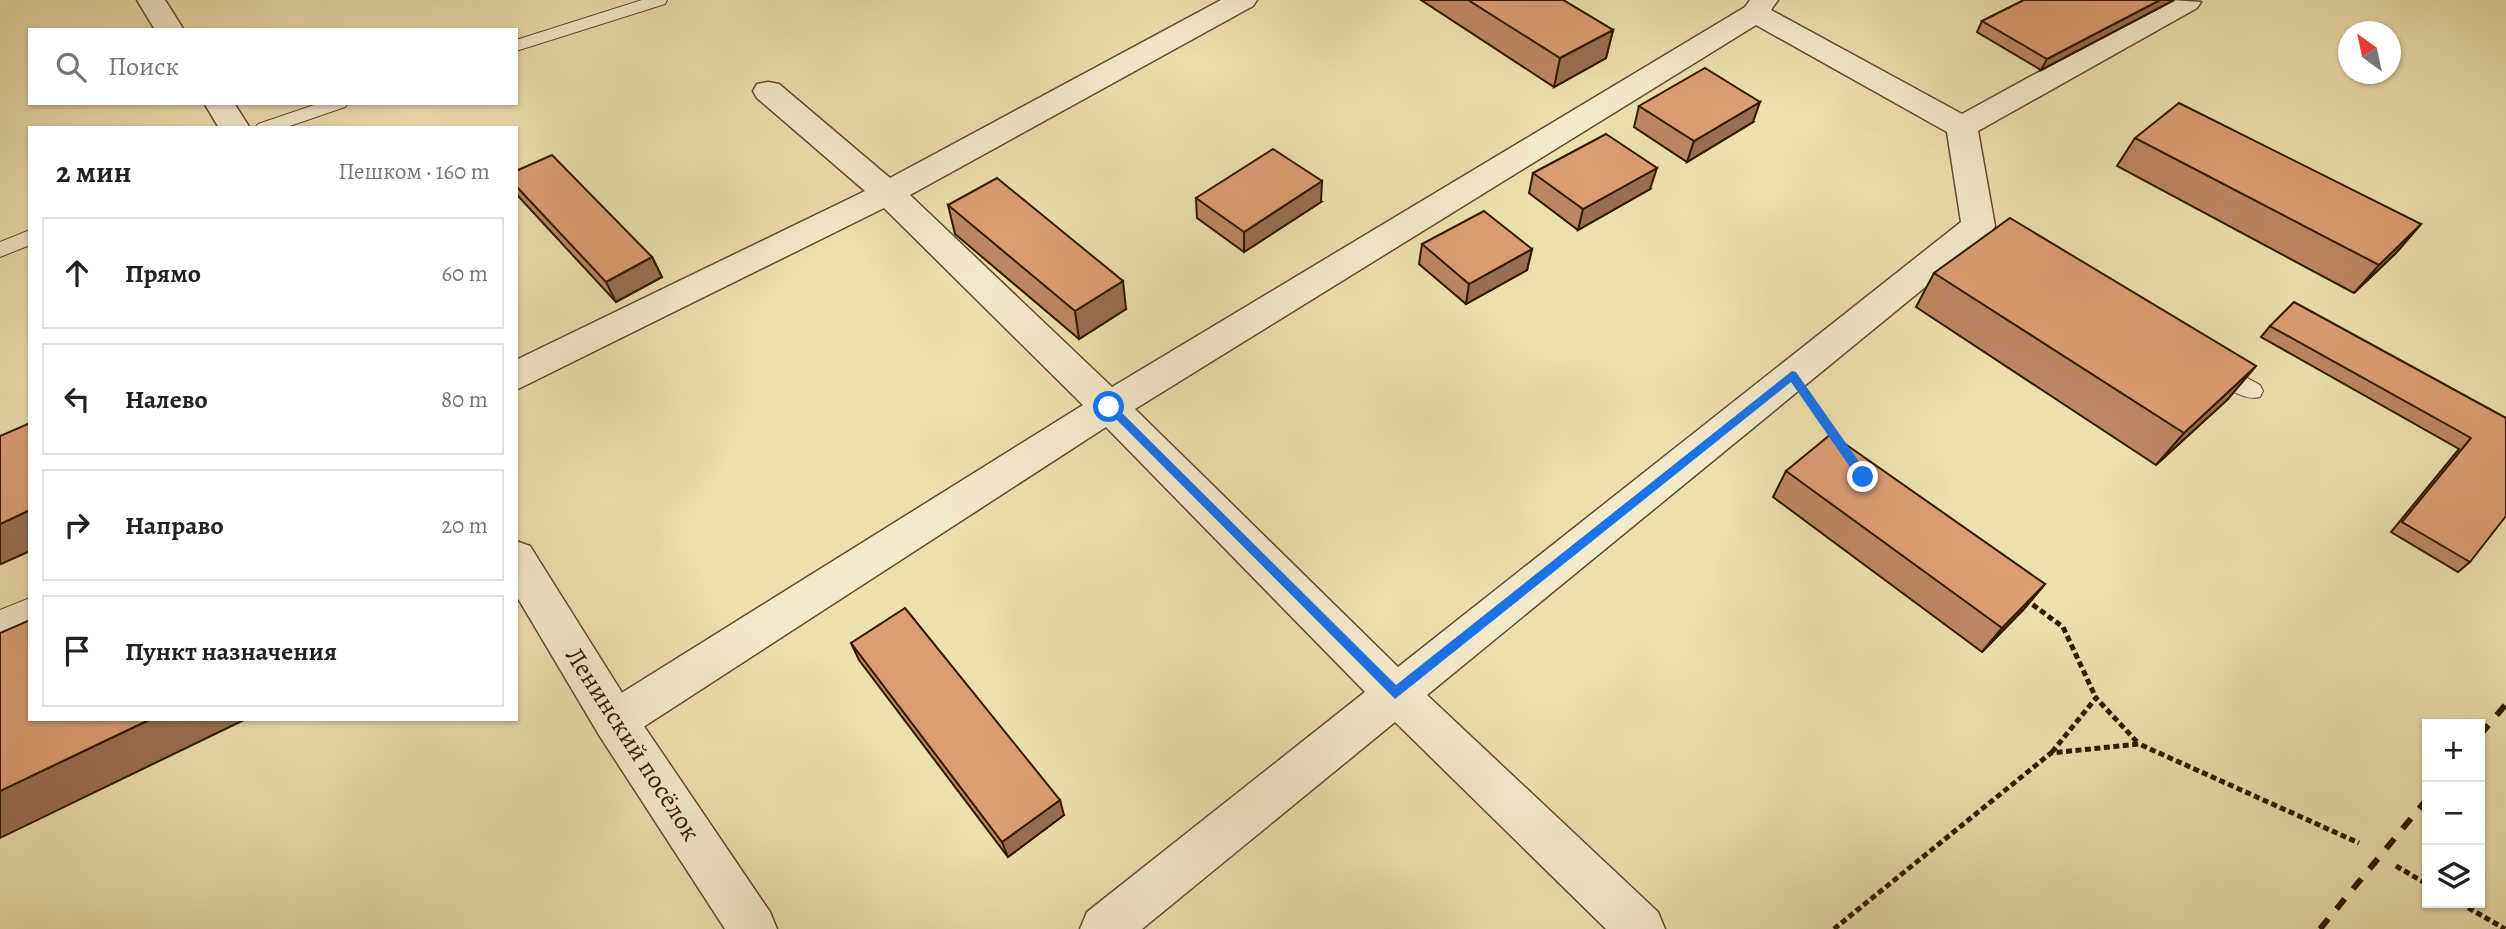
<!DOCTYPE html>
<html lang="ru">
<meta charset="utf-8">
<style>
body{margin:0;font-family:Alegreya,serif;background:#f2f2f2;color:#222}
.controls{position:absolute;right:21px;bottom:21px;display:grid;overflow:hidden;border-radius:0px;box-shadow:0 2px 5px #0004}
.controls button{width:63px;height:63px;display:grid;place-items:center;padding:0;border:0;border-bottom:2px solid #e0e0e0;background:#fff;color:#222;font:35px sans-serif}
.compass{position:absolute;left:2338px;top:21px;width:63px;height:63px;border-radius:50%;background:#fff;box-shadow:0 2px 5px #0004;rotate:327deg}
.stop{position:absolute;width:21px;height:21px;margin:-16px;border:5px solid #1a73e8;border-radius:50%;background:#fff}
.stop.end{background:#1a73e8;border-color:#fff;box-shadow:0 2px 7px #0008}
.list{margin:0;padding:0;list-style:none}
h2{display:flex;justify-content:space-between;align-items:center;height:91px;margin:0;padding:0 28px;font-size:30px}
h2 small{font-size:23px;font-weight:400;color:#767676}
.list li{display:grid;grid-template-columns:46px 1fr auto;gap:21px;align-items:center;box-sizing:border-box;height:112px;margin:0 14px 14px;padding:0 14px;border:2px solid #e0e0e0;border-radius:0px}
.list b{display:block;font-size:26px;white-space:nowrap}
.list em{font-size:23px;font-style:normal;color:#767676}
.icon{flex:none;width:38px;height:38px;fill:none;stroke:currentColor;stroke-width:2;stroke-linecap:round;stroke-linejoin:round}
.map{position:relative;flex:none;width:2506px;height:929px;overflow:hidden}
.search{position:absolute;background:#fff;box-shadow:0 2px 5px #0004;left:28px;top:28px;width:490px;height:77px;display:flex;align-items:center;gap:18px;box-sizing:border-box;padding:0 24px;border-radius:0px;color:#767676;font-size:26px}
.panel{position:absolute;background:#fff;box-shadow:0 2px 5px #0004;left:28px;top:126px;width:490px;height:595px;border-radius:0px}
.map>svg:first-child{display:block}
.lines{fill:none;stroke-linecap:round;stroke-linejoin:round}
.service-casing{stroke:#604a2c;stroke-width:2}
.minor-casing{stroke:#604a2c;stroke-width:3}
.tertiary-casing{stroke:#604a2c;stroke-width:3}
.path{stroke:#311800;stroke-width:5;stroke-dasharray:6 3.5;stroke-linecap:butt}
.service{fill:#f3eaca;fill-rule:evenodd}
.minor{fill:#f3eaca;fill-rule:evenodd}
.tertiary{fill:#f3eaca;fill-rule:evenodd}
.rail{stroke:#311800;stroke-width:6;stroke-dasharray:13 13;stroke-linecap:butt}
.wall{fill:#bc8764;stroke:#311800;stroke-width:2}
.shaded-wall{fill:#996e51;stroke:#311800;stroke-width:2}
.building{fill:#db9d74;stroke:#311800;stroke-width:2}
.route{fill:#1a73e8}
.labels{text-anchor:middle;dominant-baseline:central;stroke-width:7;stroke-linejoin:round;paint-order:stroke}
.street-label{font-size:26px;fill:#311800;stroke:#f3eaca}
</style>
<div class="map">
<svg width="2506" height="929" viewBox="0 0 2506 929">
<rect width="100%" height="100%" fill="#eddfae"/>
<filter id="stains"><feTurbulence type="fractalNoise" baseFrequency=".00286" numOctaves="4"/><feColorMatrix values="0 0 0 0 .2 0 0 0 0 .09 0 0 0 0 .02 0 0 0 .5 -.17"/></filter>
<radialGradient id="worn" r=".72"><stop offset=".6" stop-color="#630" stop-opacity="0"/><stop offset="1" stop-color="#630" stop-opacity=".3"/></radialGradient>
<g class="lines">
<g class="service-casing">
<g id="service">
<path d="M 642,0 L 667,0 L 665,4 L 516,51 L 516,40 Z"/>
<path d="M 320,103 L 348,103 L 345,107 L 284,128 L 255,128 L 258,124 Z"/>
<path d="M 30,230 L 30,245 L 0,257 L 0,242 Z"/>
<path d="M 2214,360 L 2260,385 L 2263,391 L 2260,397 C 2242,402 2221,383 2206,374 L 2203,368 L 2206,362 Z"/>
<path d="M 30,598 L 30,620 L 0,633 L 0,610 Z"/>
</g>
</g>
<g class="minor-casing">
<path id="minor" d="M 1221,0 L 1257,0 L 1253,6 L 910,195 L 1112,387 L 1745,7 L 1750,0 L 1778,0 L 1771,10 L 1962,114 L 2170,0 L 2201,2 L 2197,8 L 1978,131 L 1995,226 L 1990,234 L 1427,695 L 1658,912 L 1665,929 L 1606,929 L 1395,722 L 1142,929 L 1080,929 L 1087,912 L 1365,692 L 1106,427 L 631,735 L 615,741 L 599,735 L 593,721 L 599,707 L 1083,405 L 884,208 L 516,390 L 516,360 L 865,191 L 757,98 L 753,91 L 757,84 L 768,82 L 779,84 L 890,178 ZM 1756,25 L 1947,132 L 1961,222 L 1398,667 L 1135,409 Z"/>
</g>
<g class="tertiary-casing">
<g id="tertiary">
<path d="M 137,0 L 165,0 L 184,30 L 155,30 Z"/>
<path d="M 204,103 L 234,103 L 250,128 L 219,128 Z"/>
<path d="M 516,541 L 530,546 L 631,707 L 770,912 L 777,929 L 725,929 L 599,735 L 516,595 Z"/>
</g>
</g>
<g class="path">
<path d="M 1815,408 L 1838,441"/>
<path d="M 2025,599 L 2063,627 L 2096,698"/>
<path d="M 2052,752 L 2096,698 L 2139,744"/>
<path d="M 2396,866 L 2427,884"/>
<path d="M 2460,903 L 2505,929"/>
<path d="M 1834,929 L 2051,753 L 2139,744 L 2359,843"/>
</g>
<use href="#service" class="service"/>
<use href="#minor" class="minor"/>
<use href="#tertiary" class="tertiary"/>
<g class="rail">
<path d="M 2480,735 L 2506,704"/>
<path d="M 2320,929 L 2427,799"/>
</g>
</g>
<g class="wall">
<path d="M 1421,0 L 1563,0 L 1613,30 L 1606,58 L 1554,87 Z"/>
<path d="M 2024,0 L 2174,0 L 2041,70 L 1977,32 L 1982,21 Z"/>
<path d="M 1639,106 L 1753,122 L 1687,162 L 1634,127 Z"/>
<path d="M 2135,138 L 2421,224 L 2396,253 L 2354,293 L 2117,166 Z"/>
<path d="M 516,171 L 652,257 L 662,277 L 616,302 L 518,196 L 516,192 Z"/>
<path d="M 1533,173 L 1650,189 L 1578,230 L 1529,193 Z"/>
<path d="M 1196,198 L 1321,202 L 1244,252 L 1197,218 Z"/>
<path d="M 948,205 L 1126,309 L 1079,339 L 955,234 Z"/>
<path d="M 1422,244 L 1532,249 L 1527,270 L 1466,304 L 1419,264 Z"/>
<path d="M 1934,273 L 2228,399 L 2156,465 L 1916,307 Z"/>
<path d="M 2270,326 L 2506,418 L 2470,562 L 2458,572 L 2391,532 L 2459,449 L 2261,337 Z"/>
<path d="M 1786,471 L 2045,584 L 2024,609 L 1982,652 L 1773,497 Z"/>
<path d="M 851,643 L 1064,815 L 1008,857 L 859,660 Z"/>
</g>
<g class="shaded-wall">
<path d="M 2160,0 L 2174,0 L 2041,70 L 2047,59 Z"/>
<path d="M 1613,30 L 1606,58 L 1554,87 L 1560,58 Z"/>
<path d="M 1760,102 L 1753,122 L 1687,162 L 1694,141 Z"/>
<path d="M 1657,168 L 1650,189 L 1578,230 L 1583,209 Z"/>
<path d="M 1322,181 L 1321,202 L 1244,252 L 1244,232 Z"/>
<path d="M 2421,224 L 2396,253 L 2354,293 L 2379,265 Z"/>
<path d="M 1532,249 L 1527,270 L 1466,304 L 1469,284 Z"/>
<path d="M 652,257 L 662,277 L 616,302 L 606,282 Z"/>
<path d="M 1123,281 L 1126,309 L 1079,339 L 1075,311 Z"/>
<path d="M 2256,366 L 2228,399 L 2156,465 L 2184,433 Z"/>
<path d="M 30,510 L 30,551 L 1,564 L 0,563 L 0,524 Z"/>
<path d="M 2045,584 L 2024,609 L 1982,652 L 2002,628 Z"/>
<path d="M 151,719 L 246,719 L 0,838 L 0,791 Z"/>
<path d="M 1060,800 L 1064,815 L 1008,857 L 1002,842 Z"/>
</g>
<g class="building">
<path d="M 1468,0 L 1563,0 L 1613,30 L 1560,58 Z"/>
<path d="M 2024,0 L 2160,0 L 2047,59 L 1982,21 Z"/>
<path d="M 1705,68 L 1760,102 L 1694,141 L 1639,106 Z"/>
<path d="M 2179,103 L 2421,224 L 2379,265 L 2135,138 Z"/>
<path d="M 1606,134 L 1657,168 L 1583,209 L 1533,173 Z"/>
<path d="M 1273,149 L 1322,181 L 1244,232 L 1196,198 Z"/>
<path d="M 552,155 L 652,257 L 606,282 L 516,186 L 516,171 Z"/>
<path d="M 997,178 L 1123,281 L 1075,311 L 948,205 Z"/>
<path d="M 1484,211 L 1532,249 L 1469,284 L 1422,244 Z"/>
<path d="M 2010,218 L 2256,366 L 2184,433 L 1934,273 Z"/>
<path d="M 2294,302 L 2506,418 L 2506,516 L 2470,562 L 2402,522 L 2471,438 L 2270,326 Z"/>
<path d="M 30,423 L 30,510 L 0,524 L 0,436 Z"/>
<path d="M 1831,434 L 2045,584 L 2002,628 L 1786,471 Z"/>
<path d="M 905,608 L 1060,800 L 1002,842 L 851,643 Z"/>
<path d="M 30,620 L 30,719 L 151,719 L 0,791 L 0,633 Z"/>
</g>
<path class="route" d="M 1792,371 L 1796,372 L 1867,473 L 1867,480 L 1859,480 L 1791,382 L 1395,699 L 1104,407 L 1109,403 L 1113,404 L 1396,685 Z"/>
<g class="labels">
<g class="street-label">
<text transform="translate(633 744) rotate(57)">Ленинский посёлок</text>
</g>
</g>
<rect width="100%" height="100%" filter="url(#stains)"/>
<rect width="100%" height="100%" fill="url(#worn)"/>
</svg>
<div class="controls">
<button>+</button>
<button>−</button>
<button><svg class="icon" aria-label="layers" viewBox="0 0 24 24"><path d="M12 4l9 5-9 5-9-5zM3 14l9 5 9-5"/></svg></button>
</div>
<svg class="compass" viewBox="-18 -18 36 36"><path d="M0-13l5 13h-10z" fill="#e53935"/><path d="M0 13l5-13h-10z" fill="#767676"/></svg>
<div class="stop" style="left:1109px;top:407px"></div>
<div class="stop end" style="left:1863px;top:477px"></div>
<div class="search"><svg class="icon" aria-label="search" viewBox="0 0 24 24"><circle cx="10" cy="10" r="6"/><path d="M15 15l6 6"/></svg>Поиск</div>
<section class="panel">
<h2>2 мин<small>Пешком · 160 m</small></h2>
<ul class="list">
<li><svg class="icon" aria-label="ahead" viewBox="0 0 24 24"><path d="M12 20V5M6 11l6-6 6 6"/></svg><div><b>Прямо</b></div><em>60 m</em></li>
<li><svg class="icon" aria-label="left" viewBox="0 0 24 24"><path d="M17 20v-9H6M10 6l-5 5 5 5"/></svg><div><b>Налево</b></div><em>80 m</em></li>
<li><svg class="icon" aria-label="right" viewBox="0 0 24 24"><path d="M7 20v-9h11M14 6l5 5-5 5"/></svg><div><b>Направо</b></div><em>20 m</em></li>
<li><svg class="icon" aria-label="arrive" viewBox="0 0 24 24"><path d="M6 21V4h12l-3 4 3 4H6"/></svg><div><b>Пункт назначения</b></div></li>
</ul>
</section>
</div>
